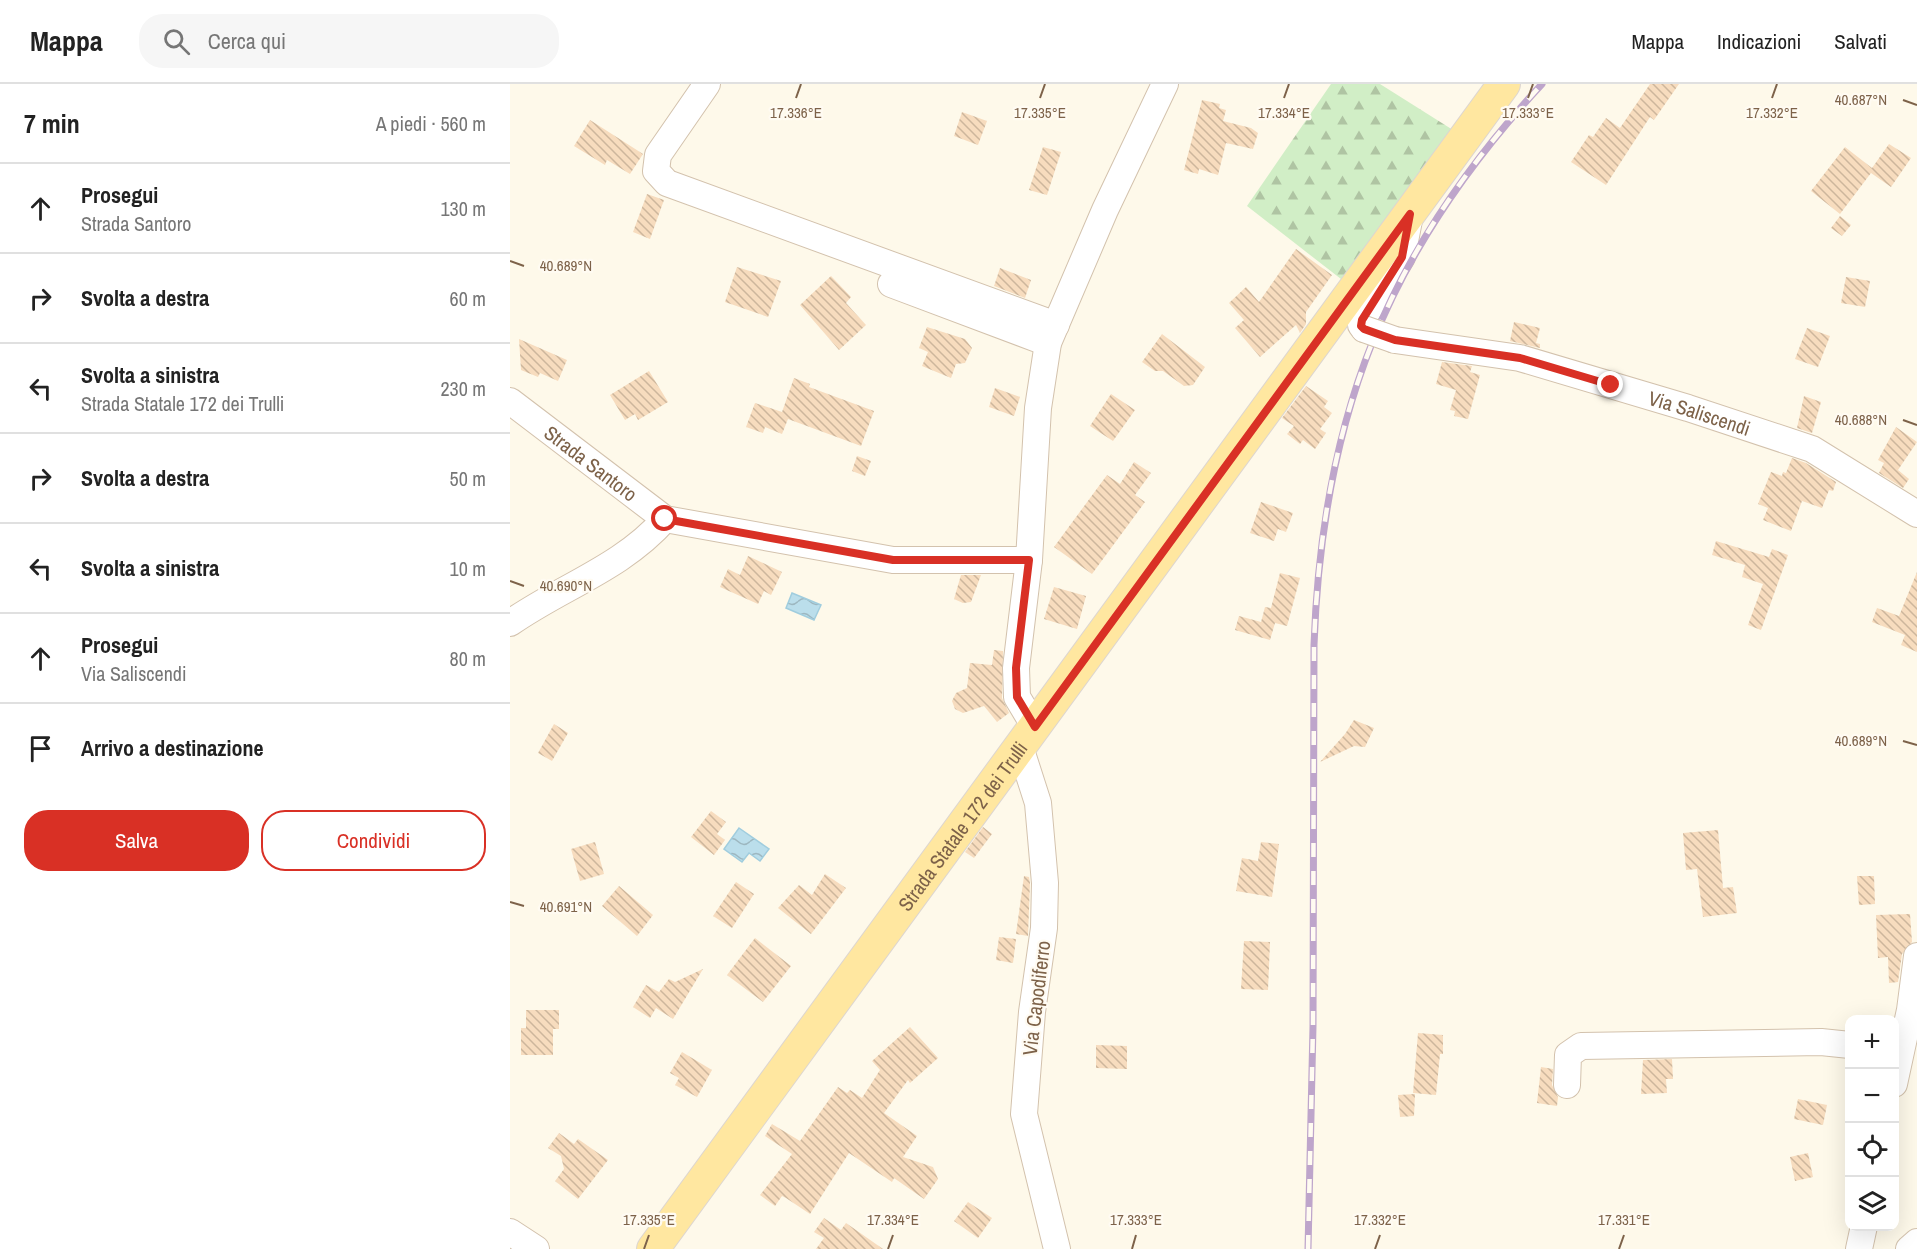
<!DOCTYPE html>
<html lang="it">
<meta charset="utf-8">
<style>
body{margin:0;font-family:"Archivo Narrow",sans-serif;background:#f6f6f6;color:#222}
.controls{position:absolute;right:18px;bottom:18px;display:grid;overflow:hidden;border-radius:12px;box-shadow:0 6px 24px #0002}
.controls button{width:54px;height:54px;display:grid;place-items:center;padding:0;border:0;border-bottom:2px solid #e0e0e0;background:#fff;color:#222;font:30px sans-serif}
.stop{position:absolute;width:18px;height:18px;margin:-14px;border:4px solid #d93025;border-radius:50%;background:#fff}
.stop.end{background:#d93025;border-color:#fff;box-shadow:0 2px 6px #0008}
.list{margin:0;padding:0;list-style:none}
h2{display:flex;justify-content:space-between;align-items:center;height:78px;margin:0;padding:0 24px;font-size:26px}
h2 small{font-size:20px;font-weight:400;color:#767676}
.list li{display:grid;grid-template-columns:39px 1fr auto;gap:18px;align-items:center;box-sizing:border-box;height:90px;padding:0 24px;border-top:2px solid #e0e0e0}
.list b{display:block;font-size:22px;white-space:nowrap}
.list p{margin:0;font-size:20px;white-space:nowrap;color:#767676}
.list em{font-size:20px;font-style:normal;color:#767676}
.actions{display:flex;gap:12px;padding:18px 24px}
.actions a{flex:1;padding:14px 0;border:2px solid #d93025;border-radius:24px;text-align:center;font-size:21px;color:#d93025}
.actions .main{background:#d93025;color:#fff}
.icon{flex:none;width:33px;height:33px;fill:none;stroke:currentColor;stroke-width:2;stroke-linecap:round;stroke-linejoin:round}
.map{position:relative;flex:none;width:1407px;height:1165px;overflow:hidden}
header{display:flex;align-items:center;gap:36px;box-sizing:border-box;height:84px;padding:0 30px;background:#fff;border-bottom:2px solid #e0e0e0}
header strong{font-size:28px}
nav{display:flex;gap:33px;margin-inline-start:auto;font-size:21px}
.search{width:420px;height:54px;background:#f6f6f6;display:flex;align-items:center;gap:15px;box-sizing:border-box;padding:0 21px;border-radius:24px;color:#767676;font-size:22px}
main{display:flex}
aside{flex:1;background:#fff}
.map>svg:first-child{display:block}
.forest{fill:url(#forest-firs)}
.water{fill:url(#water-waves);stroke:#a0cdde;stroke-width:1.5}
.building{fill:url(#building-back-hatch)}
.lines{fill:none;stroke-linecap:round;stroke-linejoin:round}
.minor-casing{stroke:#d3c2ad;stroke-width:28}
.major-casing{stroke:#ddd6d0;stroke-width:34}
.minor{stroke:#fff;stroke-width:26}
.major{stroke:#ffe7a0;stroke-width:32}
.rail-casing{stroke:#bea5cb;stroke-width:7}
.rail{stroke:#fffbf2;stroke-width:4.5;stroke-dasharray:14;stroke-linecap:butt}
.minor-bridge-casing{stroke:#d3c2ad;stroke-width:28;stroke-linecap:butt}
.minor-bridge{stroke:#fff;stroke-width:26}
.route{stroke:#d93025;stroke-width:8}
.ticks{fill:none;stroke:#7d6249;stroke-width:2}
.labels{text-anchor:middle;dominant-baseline:central;stroke-width:4.5;stroke-linejoin:round;paint-order:stroke}
.street-label{font-size:20px;fill:#7d6249;stroke:#fffbf2}
.ticks-label{font-size:15px;text-anchor:middle;fill:#7d6249;stroke:#fffbf2;stroke-width:4.5;stroke-linejoin:round;paint-order:stroke}
</style>
<header>
<strong>Mappa</strong>
<div class="search"><svg class="icon" aria-label="search" viewBox="0 0 24 24"><circle cx="10" cy="10" r="6"/><path d="M15 15l6 6"/></svg>Cerca qui</div>
<nav><a>Mappa</a><a>Indicazioni</a><a>Salvati</a></nav>
</header>
<main>
<aside>
<h2>7 min<small>A piedi · 560 m</small></h2>
<ul class="list">
<li><svg class="icon" aria-label="ahead" viewBox="0 0 24 24"><path d="M12 20V5M6 11l6-6 6 6"/></svg><div><b>Prosegui</b><p>Strada Santoro</p></div><em>130 m</em></li>
<li><svg class="icon" aria-label="right" viewBox="0 0 24 24"><path d="M7 20v-9h11M14 6l5 5-5 5"/></svg><div><b>Svolta a destra</b></div><em>60 m</em></li>
<li><svg class="icon" aria-label="left" viewBox="0 0 24 24"><path d="M17 20v-9H6M10 6l-5 5 5 5"/></svg><div><b>Svolta a sinistra</b><p>Strada Statale 172 dei Trulli</p></div><em>230 m</em></li>
<li><svg class="icon" aria-label="right" viewBox="0 0 24 24"><path d="M7 20v-9h11M14 6l5 5-5 5"/></svg><div><b>Svolta a destra</b></div><em>50 m</em></li>
<li><svg class="icon" aria-label="left" viewBox="0 0 24 24"><path d="M17 20v-9H6M10 6l-5 5 5 5"/></svg><div><b>Svolta a sinistra</b></div><em>10 m</em></li>
<li><svg class="icon" aria-label="ahead" viewBox="0 0 24 24"><path d="M12 20V5M6 11l6-6 6 6"/></svg><div><b>Prosegui</b><p>Via Saliscendi</p></div><em>80 m</em></li>
<li><svg class="icon" aria-label="arrive" viewBox="0 0 24 24"><path d="M6 21V4h12l-3 4 3 4H6"/></svg><div><b>Arrivo a destinazione</b></div></li>
</ul>
<div class="actions"><a class="main">Salva</a><a>Condividi</a></div>
</aside>
<div class="map">
<svg width="1407" height="1165" viewBox="0 0 1407 1165">
<defs>
<pattern id="forest-firs" width="22" height="20" patternUnits="userSpaceOnUse" patternTransform="scale(1.5)"><rect width="22" height="20" fill="#d1eec6"/><path d="M5 1l3.5 6h-7zM16 11l3.5 6h-7z" fill="#afc4a3"/></pattern>
<pattern id="water-waves" width="16" height="10" patternUnits="userSpaceOnUse" patternTransform="scale(1.5)"><rect width="16" height="10" fill="#bbdeeb"/><path d="M0 5q4-4 8 0t8 0" fill="none" stroke="#9db7c0"/></pattern>
<pattern id="building-back-hatch" width="6" height="6" patternUnits="userSpaceOnUse" patternTransform="scale(1.5)"><rect width="6" height="6" fill="#f7dcbe"/><path d="M-1 5l2 2M0 0l6 6M5-1l2 2" fill="none" stroke="#cdb69c"/></pattern>
</defs>
<rect width="100%" height="100%" fill="#fef9ea"/>
<path class="forest" d="M 821,0 L 870,0 L 943,46 L 831,195 L 737,122 Z"/>
<g class="water">
<path d="M 282,509 L 311,521 L 304,536 L 276,524 Z"/>
<path d="M 229,744 L 259,765 L 250,777 L 239,769 L 232,778 L 214,765 Z"/>
</g>
<g class="building">
<path d="M 1140,0 L 1169,0 L 1144,36 L 1140,33 L 1096,101 L 1061,78 L 1079,51 L 1083,53 L 1096,34 L 1110,44 Z"/>
<path d="M 692,16 L 710,20 L 709,24 L 716,26 L 713,37 L 741,44 L 748,49 L 743,65 L 716,59 L 708,91 L 689,85 L 688,90 L 674,86 Z"/>
<path d="M 452,28 L 477,37 L 468,61 L 444,52 Z"/>
<path d="M 80,36 L 133,70 L 120,90 L 97,76 L 95,81 L 64,62 Z"/>
<path d="M 1379,60 L 1401,74 L 1381,103 L 1361,89 L 1330,130 L 1301,107 L 1335,63 L 1362,84 Z"/>
<path d="M 533,63 L 551,68 L 537,111 L 519,106 Z"/>
<path d="M 137,110 L 154,116 L 140,155 L 123,148 Z"/>
<path d="M 1330,132 L 1341,141 L 1332,152 L 1321,144 Z"/>
<path d="M 786,165 L 822,191 L 796,228 L 796,240 L 790,249 L 786,241 L 750,273 L 725,244 L 734,236 L 719,219 L 736,203 L 749,218 Z"/>
<path d="M 227,183 L 271,197 L 258,233 L 215,218 Z"/>
<path d="M 490,184 L 521,196 L 515,214 L 484,202 Z"/>
<path d="M 321,192 L 341,213 L 336,219 L 356,241 L 329,266 L 290,221 Z"/>
<path d="M 1336,193 L 1360,197 L 1355,223 L 1331,219 Z"/>
<path d="M 1004,238 L 1030,244 L 1026,259 L 1030,260 L 1030,264 L 1000,257 Z"/>
<path d="M 417,243 L 455,255 L 462,264 L 455,279 L 446,280 L 441,294 L 412,282 L 418,268 L 409,264 Z"/>
<path d="M 1297,244 L 1320,252 L 1308,283 L 1285,275 Z"/>
<path d="M 652,250 L 695,283 L 683,301 L 674,302 L 653,287 L 645,287 L 632,278 Z"/>
<path d="M 9,255 L 57,276 L 48,297 L 30,289 L 28,293 L 11,286 Z"/>
<path d="M 932,278 L 962,282 L 960,288 L 970,291 L 958,335 L 944,332 L 945,327 L 940,326 L 946,306 L 926,300 Z"/>
<path d="M 139,287 L 158,318 L 128,336 L 125,330 L 115,336 L 100,311 Z"/>
<path d="M 284,294 L 300,300 L 299,303 L 364,327 L 351,362 L 278,335 L 272,350 L 255,343 L 253,349 L 236,343 L 245,319 L 272,328 Z"/>
<path d="M 796,302 L 818,317 L 814,323 L 822,329 L 810,345 L 816,349 L 805,365 L 793,356 L 790,360 L 777,350 L 784,342 L 772,334 Z"/>
<path d="M 485,304 L 510,313 L 504,332 L 479,323 Z"/>
<path d="M 601,310 L 625,326 L 603,357 L 580,342 Z"/>
<path d="M 1294,312 L 1311,318 L 1302,349 L 1287,344 Z"/>
<path d="M 1386,343 L 1407,358 L 1388,386 L 1399,395 L 1393,404 L 1369,389 L 1374,379 L 1368,376 Z"/>
<path d="M 347,372 L 361,377 L 355,392 L 342,387 Z"/>
<path d="M 1282,374 L 1296,379 L 1326,398 L 1323,407 L 1319,406 L 1312,424 L 1292,417 L 1281,447 L 1253,436 L 1258,424 L 1248,420 L 1261,388 L 1272,392 L 1273,388 L 1276,389 Z"/>
<path d="M 624,378 L 641,389 L 625,411 L 635,418 L 582,490 L 544,463 L 597,391 L 610,400 Z"/>
<path d="M 751,418 L 783,429 L 776,448 L 768,445 L 764,457 L 740,449 Z"/>
<path d="M 1206,457 L 1259,473 L 1262,465 L 1278,471 L 1251,546 L 1238,541 L 1253,500 L 1232,493 L 1235,481 L 1202,471 Z"/>
<path d="M 238,472 L 272,488 L 261,511 L 254,507 L 248,520 L 210,503 L 218,485 L 230,491 Z"/>
<path d="M 1407,488 L 1407,568 L 1391,561 L 1395,551 L 1362,538 L 1367,524 L 1389,532 Z"/>
<path d="M 770,489 L 790,494 L 777,542 L 765,539 L 760,556 L 725,546 L 729,532 L 751,538 L 755,523 L 761,524 Z"/>
<path d="M 451,491 L 471,491 L 461,518 L 453,519 L 444,515 Z"/>
<path d="M 544,503 L 576,512 L 567,545 L 534,535 Z"/>
<path d="M 484,566 L 493,567 L 492,614 L 499,629 L 487,638 L 474,622 L 453,629 L 445,625 L 442,617 L 446,609 L 457,604 L 460,579 L 482,581 Z"/>
<path d="M 844,636 L 864,644 L 855,663 L 844,662 L 810,678 L 835,650 Z"/>
<path d="M 44,640 L 58,649 L 42,677 L 28,669 Z"/>
<path d="M 201,727 L 216,738 L 207,750 L 215,756 L 204,771 L 181,753 Z"/>
<path d="M 473,743 L 482,750 L 464,774 L 455,768 Z"/>
<path d="M 1208,746 L 1213,804 L 1223,803 L 1227,829 L 1193,833 L 1187,785 L 1176,786 L 1173,749 Z"/>
<path d="M 85,758 L 94,790 L 70,797 L 61,765 Z"/>
<path d="M 751,758 L 769,760 L 762,813 L 726,807 L 732,774 L 748,777 Z"/>
<path d="M 315,790 L 336,804 L 301,850 L 268,824 L 289,801 L 302,811 Z"/>
<path d="M 514,792 L 519,793 L 520,799 L 518,852 L 506,850 Z"/>
<path d="M 1347,792 L 1364,792 L 1365,820 L 1349,821 Z"/>
<path d="M 226,798 L 244,810 L 222,844 L 203,832 Z"/>
<path d="M 109,802 L 143,831 L 127,852 L 92,822 Z"/>
<path d="M 1400,830 L 1402,858 L 1392,870 L 1388,898 L 1379,899 L 1378,873 L 1368,874 L 1366,831 Z"/>
<path d="M 489,853 L 506,855 L 503,879 L 486,876 Z"/>
<path d="M 245,854 L 281,882 L 253,918 L 217,891 Z"/>
<path d="M 734,857 L 760,858 L 758,906 L 731,905 Z"/>
<path d="M 193,885 L 163,935 L 146,924 L 140,934 L 123,923 L 136,901 L 149,908 L 159,895 L 165,898 Z"/>
<path d="M 16,926 L 49,926 L 49,945 L 43,945 L 43,971 L 11,971 L 11,944 L 16,944 Z"/>
<path d="M 400,943 L 428,974 L 400,999 L 398,996 L 374,1029 L 407,1052 L 393,1073 L 423,1083 L 428,1095 L 414,1115 L 384,1094 L 382,1098 L 339,1069 L 300,1130 L 276,1114 L 272,1112 L 265,1122 L 250,1111 L 282,1070 L 255,1052 L 262,1040 L 290,1057 L 328,1003 L 337,1009 L 340,1006 L 352,1014 L 370,986 L 362,977 Z"/>
<path d="M 908,949 L 933,951 L 933,970 L 930,970 L 926,1011 L 903,1009 Z"/>
<path d="M 586,961 L 617,962 L 617,985 L 586,984 Z"/>
<path d="M 172,968 L 202,986 L 187,1013 L 165,1001 L 169,994 L 160,989 Z"/>
<path d="M 1162,975 L 1163,995 L 1156,995 L 1157,1009 L 1131,1010 L 1133,976 Z"/>
<path d="M 1031,983 L 1043,985 L 1042,1001 L 1048,1013 L 1047,1022 L 1027,1019 Z"/>
<path d="M 905,1010 L 904,1032 L 890,1033 L 888,1011 Z"/>
<path d="M 1288,1015 L 1317,1021 L 1313,1041 L 1284,1035 Z"/>
<path d="M 49,1049 L 64,1060 L 68,1055 L 98,1076 L 68,1115 L 45,1097 L 54,1085 L 51,1072 L 38,1064 Z"/>
<path d="M 1298,1069 L 1303,1093 L 1285,1097 L 1280,1073 Z"/>
<path d="M 458,1118 L 482,1134 L 468,1154 L 444,1137 Z"/>
<path d="M 314,1134 L 331,1146 L 336,1139 L 373,1165 L 306,1165 L 314,1154 L 304,1148 Z"/>
</g>
<g class="lines">
<g class="minor-casing">
<g id="minor">
<path d="M 197,0 L 148,71 L 146,87 L 157,99 L 546,241"/>
<path d="M 381,200 L 538,259"/>
<path d="M 854,245 L 851,241 L 852,236 L 892,173 L 900,131"/>
<path id="s1" d="M 885,256 L 1010,274 L 1178,324 L 1302,365 L 1407,430"/>
<path id="s2" d="M 0,317 L 155,435 L 383,476 L 519,476"/>
<path d="M 0,539 C 51,503 112,484 155,435"/>
<path d="M 525,643 L 507,613 L 506,584 L 519,476 L 528,324 L 538,259 L 595,126 L 655,0"/>
<path d="M 510,663 L 528,719 L 535,799 L 534,844 L 522,928 L 514,1030 L 547,1165"/>
<path d="M 1384,1000 L 1400,926 L 1407,872"/>
<path d="M 1057,1001 L 1058,971 L 1071,962 L 1311,958 L 1340,961"/>
<path d="M 0,1148 L 26,1165"/>
<path d="M 1349,1165 L 1354,1142"/>
<path d="M 1399,1165 L 1407,1158"/>
</g>
</g>
<g class="major-casing">
<g id="major">
<path id="s3" d="M 143,1165 L 994,0"/>
</g>
</g>
<use href="#minor" class="minor"/>
<use href="#major" class="major"/>
<g class="rail-casing">
<path id="rail" d="M 798,1165 L 803,942 L 804,561 C 812,333 876,168 1032,0"/>
</g>
<use href="#rail" class="rail"/>
<g class="minor-bridge-casing">
<path id="minor-bridge" d="M 854,245 L 885,256"/>
</g>
<use href="#minor-bridge" class="minor-bridge"/>
</g>
<g class="lines">
<path class="route" d="M 155,435 L 383,476 L 519,476 L 506,584 L 507,613 L 525,643 L 900,130 L 892,173 L 852,236 L 851,242 L 854,245 L 885,256 L 1010,274 L 1101,301"/>
</g>
<path class="ticks" d="M 286,14 L 291,0M 530,14 L 535,0M 774,14 L 779,0M 1018,14 L 1023,0M 1262,14 L 1267,0M 1393,16 L 1407,21M 0,177 L 14,182M 1393,336 L 1407,341M 0,497 L 14,502M 1393,657 L 1407,661M 0,818 L 14,822M 134,1165 L 139,1151M 378,1165 L 383,1151M 622,1165 L 626,1151M 865,1165 L 870,1151M 1109,1165 L 1114,1151"/>
<g class="labels">
<g class="street-label">
<text stroke="none"><textPath href="#s1" startOffset="314">Via Saliscendi</textPath></text>
<text stroke="none"><textPath href="#s2" startOffset="102">Strada Santoro</textPath></text>
<text stroke="none"><textPath href="#s3" startOffset="524">Strada Statale 172 dei Trulli</textPath></text>
<text transform="translate(526 914) rotate(-83)">Via Capodiferro</text>
</g>
</g>
<g class="ticks-label">
<text x="1351" y="21">40.687°N</text>
<text x="286" y="34">17.336°E</text>
<text x="530" y="34">17.335°E</text>
<text x="774" y="34">17.334°E</text>
<text x="1018" y="34">17.333°E</text>
<text x="1262" y="34">17.332°E</text>
<text x="56" y="187">40.689°N</text>
<text x="1351" y="341">40.688°N</text>
<text x="56" y="507">40.690°N</text>
<text x="1351" y="662">40.689°N</text>
<text x="56" y="828">40.691°N</text>
<text x="139" y="1141">17.335°E</text>
<text x="383" y="1141">17.334°E</text>
<text x="626" y="1141">17.333°E</text>
<text x="870" y="1141">17.332°E</text>
<text x="1114" y="1141">17.331°E</text>
</g>
</svg>
<div class="controls">
<button>+</button>
<button>−</button>
<button><svg class="icon" aria-label="locate" viewBox="0 0 24 24"><circle cx="12" cy="12" r="6"/><path d="M12 2v4M12 18v4M2 12h4M18 12h4"/></svg></button>
<button><svg class="icon" aria-label="layers" viewBox="0 0 24 24"><path d="M12 4l9 5-9 5-9-5zM3 14l9 5 9-5"/></svg></button>
</div>
<div class="stop" style="left:155px;top:435px"></div>
<div class="stop end" style="left:1101px;top:301px"></div>
</div>
</main>
